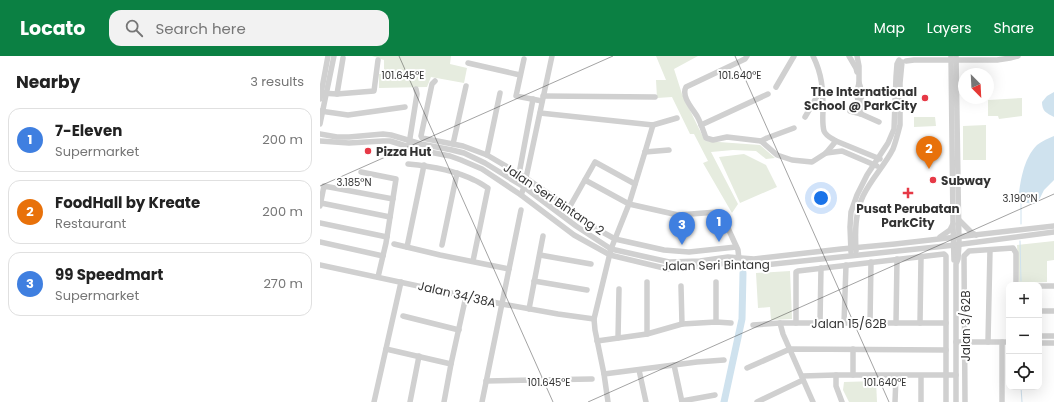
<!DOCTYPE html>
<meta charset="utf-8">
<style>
body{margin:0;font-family:Poppins,sans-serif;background:#f2f2f2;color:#222}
.controls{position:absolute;right:12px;bottom:12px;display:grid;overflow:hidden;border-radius:8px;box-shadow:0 4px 16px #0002}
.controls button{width:36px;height:36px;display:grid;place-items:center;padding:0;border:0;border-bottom:1px solid #e0e0e0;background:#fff;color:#222;font:20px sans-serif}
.compass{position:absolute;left:638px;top:12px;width:36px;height:36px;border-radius:50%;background:#fff;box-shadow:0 4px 16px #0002;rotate:156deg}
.you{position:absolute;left:501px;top:142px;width:14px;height:14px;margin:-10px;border:3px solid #fff;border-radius:50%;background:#1a73e8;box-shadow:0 0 0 6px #1a73e833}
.badge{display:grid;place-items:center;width:26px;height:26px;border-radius:50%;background:#0b8043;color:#fff;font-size:13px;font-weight:700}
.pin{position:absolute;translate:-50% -33px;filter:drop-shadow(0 1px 2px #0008)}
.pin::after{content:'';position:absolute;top:21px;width:14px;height:12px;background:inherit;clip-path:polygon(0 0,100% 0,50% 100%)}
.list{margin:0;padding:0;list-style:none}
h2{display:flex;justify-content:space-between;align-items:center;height:52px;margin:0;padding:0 16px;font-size:17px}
h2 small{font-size:13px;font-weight:400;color:#767676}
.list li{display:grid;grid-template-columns:26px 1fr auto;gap:12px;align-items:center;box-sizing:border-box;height:64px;margin:0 8px 8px;padding:0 8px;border:1px solid #e0e0e0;border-radius:12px}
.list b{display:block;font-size:15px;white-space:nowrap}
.list p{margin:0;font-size:13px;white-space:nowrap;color:#767676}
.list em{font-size:13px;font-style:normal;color:#767676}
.icon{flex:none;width:22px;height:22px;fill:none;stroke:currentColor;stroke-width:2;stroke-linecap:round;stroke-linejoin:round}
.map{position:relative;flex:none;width:734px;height:346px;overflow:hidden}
header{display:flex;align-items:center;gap:24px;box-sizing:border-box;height:56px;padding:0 20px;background:#0b8043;color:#fff}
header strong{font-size:19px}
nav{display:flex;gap:22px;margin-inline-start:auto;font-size:14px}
.search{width:280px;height:36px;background:#f2f2f2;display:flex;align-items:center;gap:10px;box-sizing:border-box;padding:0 14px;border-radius:12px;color:#767676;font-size:15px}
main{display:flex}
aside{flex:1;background:#fff}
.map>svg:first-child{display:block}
.green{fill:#e6ecdf}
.water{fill:#cfe2ee}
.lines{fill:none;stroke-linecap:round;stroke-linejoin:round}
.stream{stroke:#cfe2ee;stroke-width:1}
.river{stroke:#cfe2ee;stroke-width:7}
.minor{stroke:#d0d0d0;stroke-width:5.5}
.ticks{fill:none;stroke:#333;stroke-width:1;stroke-opacity:0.45}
.poi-dot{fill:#e63946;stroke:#fff;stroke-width:1.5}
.labels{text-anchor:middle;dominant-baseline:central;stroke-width:4;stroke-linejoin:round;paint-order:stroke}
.poi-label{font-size:12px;font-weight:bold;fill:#333;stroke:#fff;text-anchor:start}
.street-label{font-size:12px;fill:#333;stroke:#fff}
.ticks-label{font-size:10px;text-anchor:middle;fill:#333;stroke:#fff;stroke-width:4;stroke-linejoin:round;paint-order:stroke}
</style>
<header>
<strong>Locato</strong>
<div class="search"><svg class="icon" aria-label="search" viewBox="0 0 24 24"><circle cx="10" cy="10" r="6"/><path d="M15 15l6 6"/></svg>Search here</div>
<nav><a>Map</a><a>Layers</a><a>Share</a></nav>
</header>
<main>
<aside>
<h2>Nearby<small>3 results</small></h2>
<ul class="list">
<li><span class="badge" style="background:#3f7fe0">1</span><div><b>7-Eleven</b><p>Supermarket</p></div><em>200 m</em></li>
<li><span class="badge" style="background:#e8710a">2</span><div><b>FoodHall by Kreate</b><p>Restaurant</p></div><em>200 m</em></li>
<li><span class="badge" style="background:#3f7fe0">3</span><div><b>99 Speedmart</b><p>Supermarket</p></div><em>270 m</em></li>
</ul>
</aside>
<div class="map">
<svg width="734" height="346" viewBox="0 0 734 346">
<rect width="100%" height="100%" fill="#fff"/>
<g class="green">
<path d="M 52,0 L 131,0 L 130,8 L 147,12 L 144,27 L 111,21 L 107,31 L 59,32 L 59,18 L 64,18 L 64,4 Z"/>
<path d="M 336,0 L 378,0 L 354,13 L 362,38 L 385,85 L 440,89 L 455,102 L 446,103 L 436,95 L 413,94 L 391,96 L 418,148 L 412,157 L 383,107 L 388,105 L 374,78 L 370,78 L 352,41 L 337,42 L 336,24 L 346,24 Z"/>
<path d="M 702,42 L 702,60 L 679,63 L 678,60 L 668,60 L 668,44 Z"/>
<path d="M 594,61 L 615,61 L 616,70 L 594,71 Z"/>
<path d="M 666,69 L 666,104 L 643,104 L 643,70 Z"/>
<path d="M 424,98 L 446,109 L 457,131 L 420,147 L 399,101 Z"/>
<path d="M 734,185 L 734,204 L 727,205 L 727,226 L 699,227 L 697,189 Z"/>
<path d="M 470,215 L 472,263 L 451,264 L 450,251 L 438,252 L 436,217 Z"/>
<path d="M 556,325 L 557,346 L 529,346 L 523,334 L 524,326 Z"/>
</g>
<g class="water">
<path d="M 734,36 L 734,61 C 726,57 722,55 722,46 L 727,40 Z"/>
<path d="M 734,80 L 734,124 L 724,134 L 717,148 L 698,146 C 700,127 703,103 717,89 C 722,85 729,82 734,80 Z"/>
</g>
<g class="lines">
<g class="stream">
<path d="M 701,146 L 701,168"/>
<path d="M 700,185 L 701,225"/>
<path d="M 701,331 L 702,346"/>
</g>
<path class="river" d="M 404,346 L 422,263 L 423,217"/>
<g class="minor">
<path d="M 427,0 L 425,3 L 366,31 C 361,40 372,52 377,60 C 381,67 383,74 386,82 L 393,84 L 407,81 L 441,85 L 457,99 L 472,104 L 492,106 L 506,97 L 516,85 C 511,82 506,80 504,75 C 502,68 503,59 503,53 C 503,33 502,18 493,0"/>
<path d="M 529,0 L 536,12 L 537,16"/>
<path d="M 537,0 L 539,10 L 539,27"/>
<path d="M 631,0 L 633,168 L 634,204"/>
<path d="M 204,3 L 196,40 L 222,45"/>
<path d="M 586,5 L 594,4 L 677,4 L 690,2 L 698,0"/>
<path d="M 148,7 L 200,19"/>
<path d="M 115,25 L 112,28 L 101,80 L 102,82 L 143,90 L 167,99 L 206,122 L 249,152 L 268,168 L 295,183 L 344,194 L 356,195 L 369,196 L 416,191"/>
<path d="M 456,31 L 474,0"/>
<path d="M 1,37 L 17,38 L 54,35 L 58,4"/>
<path d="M 17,38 L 23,2"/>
<path d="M 223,40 L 335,41"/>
<path d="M 0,43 L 8,0"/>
<path d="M 541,50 C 536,44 537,34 539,27 C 544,38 540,47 541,58"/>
<path d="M 0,55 L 28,59 L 85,51"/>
<path d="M 530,55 L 541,58 L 559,66"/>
<path d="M 220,57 L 333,69 L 357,62"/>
<path d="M 485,61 L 502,32"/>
<path d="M 0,68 L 14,0"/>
<path d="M 381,69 L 448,38"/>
<path d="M 0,78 L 17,81 L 29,81 L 63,78 L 71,79 L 101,88 L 132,94 L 144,97 L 165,107 L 204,131 L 256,170 L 291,193 L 349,206 L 380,205 L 408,201 L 434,203 L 521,193 L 575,188 L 734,170"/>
<path d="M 0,85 L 29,87 L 63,85 L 70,85 L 99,94 L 130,100 L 141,104 L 162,113 L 201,139 L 254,179 L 290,199 L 348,213 L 409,207 L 434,210 L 635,189 L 734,176"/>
<path d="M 441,85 L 447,82 L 474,72"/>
<path d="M 516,85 L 560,103"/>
<path d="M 89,88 L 97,38 L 96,33"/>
<path d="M 133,88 L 146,30"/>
<path d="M 325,96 L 349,94"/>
<path d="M 506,97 L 522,95 L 557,110"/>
<path d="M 167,99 L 180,37"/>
<path d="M 88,108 C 110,110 134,114 154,124 C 159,126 163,129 168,132 L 153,205"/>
<path d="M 41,116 L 76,123 L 66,187 L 58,221"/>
<path d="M 199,118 L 213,43"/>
<path d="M 265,124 L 309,148 L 358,159 L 397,156 L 401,157 L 418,194 L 419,204"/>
<path d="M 201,139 L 204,131 L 206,122 L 232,0"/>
<path d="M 1,147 L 70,161"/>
<path d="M 0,150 L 4,130 L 73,143"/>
<path d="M 249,152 L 275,106 L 315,128"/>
<path d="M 639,164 L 651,176 L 656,179"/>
<path d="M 0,167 L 67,181"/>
<path d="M 620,181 L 630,174 L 633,168"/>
<path d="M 0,186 L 63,200"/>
<path d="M 74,188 L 120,199 L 189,213"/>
<path d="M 122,189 L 137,117"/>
<path d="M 87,191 L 104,109"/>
<path d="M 536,195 C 535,176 535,157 543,140 C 551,123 565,109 573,93 C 576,85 578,77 580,69 L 580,27 L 582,6"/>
<path d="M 531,196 L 530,171 L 531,156 L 537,139 L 547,119 L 568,87 L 574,73 L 576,21 L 577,8 L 579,4"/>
<path d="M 220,199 L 271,208"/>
<path d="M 0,209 L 182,248 L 238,258 L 274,263"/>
<path d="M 214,225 L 267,234"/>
<path d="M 327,226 L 327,278"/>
<path d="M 396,226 L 396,266"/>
<path d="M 361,230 L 362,268"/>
<path d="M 719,230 L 734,230"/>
<path d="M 209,253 L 223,180"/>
<path d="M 719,255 L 734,255"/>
<path d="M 83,260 L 139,274"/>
<path d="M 460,267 L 463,278 L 493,346"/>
<path d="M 476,267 L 476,216 L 478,215 L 624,198 L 626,200 L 626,346"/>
<path d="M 500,267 L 501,212"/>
<path d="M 524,267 L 526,209"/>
<path d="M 550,267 L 551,206"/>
<path d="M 576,267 L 577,203"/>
<path d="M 600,267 L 601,201"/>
<path d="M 433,269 L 460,267 L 626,267"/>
<path d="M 719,280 L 734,280"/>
<path d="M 298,282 L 299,233"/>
<path d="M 277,285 L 327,278 L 362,268 L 396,266 L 411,267"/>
<path d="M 636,286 L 689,286"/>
<path d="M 668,286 L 670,194"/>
<path d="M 719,287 L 734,287"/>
<path d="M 66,293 L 131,308"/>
<path d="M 533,293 L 533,319"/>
<path d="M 354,309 L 362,346"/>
<path d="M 427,312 L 470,293 L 626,294"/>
<path d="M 319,314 L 326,346"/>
<path d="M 284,318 L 377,306 L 404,304"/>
<path d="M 516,319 L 516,330 L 522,346"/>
<path d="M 482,320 L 516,319 L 636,319"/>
<path d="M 601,320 L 601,346"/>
<path d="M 166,325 L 272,323"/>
<path d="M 362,345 L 395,339"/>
<path d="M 54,346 L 81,226"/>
<path d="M 90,346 L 99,300"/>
<path d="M 124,346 L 131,308 L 146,240"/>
<path d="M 162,346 L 201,154"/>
<path d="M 288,346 L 284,318 L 275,274 L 274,263 L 291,193 L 309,148 L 325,96 L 333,69"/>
<path d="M 437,346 L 483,324"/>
<path d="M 575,346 L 576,320"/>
<path d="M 636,346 L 636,208 L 638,203 L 639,188 L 636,0"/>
<path d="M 645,346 L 644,200 L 649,195 L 693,192 L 696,197 L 696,229"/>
<path d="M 682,346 L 682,286"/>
</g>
</g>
<path class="ticks" d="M 79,0 L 233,346M 415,0 L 569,346M 0,130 L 293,0M 268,346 L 734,138"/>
<g class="poi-dot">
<circle cx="605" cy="42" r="4"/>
<circle cx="48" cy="95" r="4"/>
<circle cx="613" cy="124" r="4"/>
<path d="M586 131h4v4h4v4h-4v4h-4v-4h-4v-4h4z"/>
</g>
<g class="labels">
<g class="poi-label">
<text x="597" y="35" text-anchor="end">The International<tspan x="597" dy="14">School @ ParkCity</tspan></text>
<text x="56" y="95">Pizza Hut</text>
<text x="621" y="124">Subway</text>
<text x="588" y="152" text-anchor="middle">Pusat Perubatan<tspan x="588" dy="14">ParkCity</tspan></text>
</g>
<g class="street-label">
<text transform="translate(234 143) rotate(34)">Jalan Seri Bintang 2</text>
<text transform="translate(396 209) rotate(-1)">Jalan Seri Bintang</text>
<text transform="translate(137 238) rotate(13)">Jalan 34/38A</text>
<text x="529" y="267">Jalan 15/62B</text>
<text transform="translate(645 270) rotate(-90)">Jalan 3/62B</text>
</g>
</g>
<g class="ticks-label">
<text x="83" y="23">101.645°E</text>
<text x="420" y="23">101.640°E</text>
<text x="34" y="130">3.185°N</text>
<text x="700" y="146">3.190°N</text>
<text x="229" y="330">101.645°E</text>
<text x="565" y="330">101.640°E</text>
</g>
</svg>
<div class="controls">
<button>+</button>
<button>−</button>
<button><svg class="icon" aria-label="locate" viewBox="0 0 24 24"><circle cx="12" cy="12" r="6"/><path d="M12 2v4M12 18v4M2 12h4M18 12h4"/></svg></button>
</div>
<svg class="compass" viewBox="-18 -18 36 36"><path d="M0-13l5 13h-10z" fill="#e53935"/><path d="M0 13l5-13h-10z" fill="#767676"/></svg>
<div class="you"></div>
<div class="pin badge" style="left:399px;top:186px;background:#3f7fe0">1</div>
<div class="pin badge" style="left:609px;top:113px;background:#e8710a">2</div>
<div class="pin badge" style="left:362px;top:189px;background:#3f7fe0">3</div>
</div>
</main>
